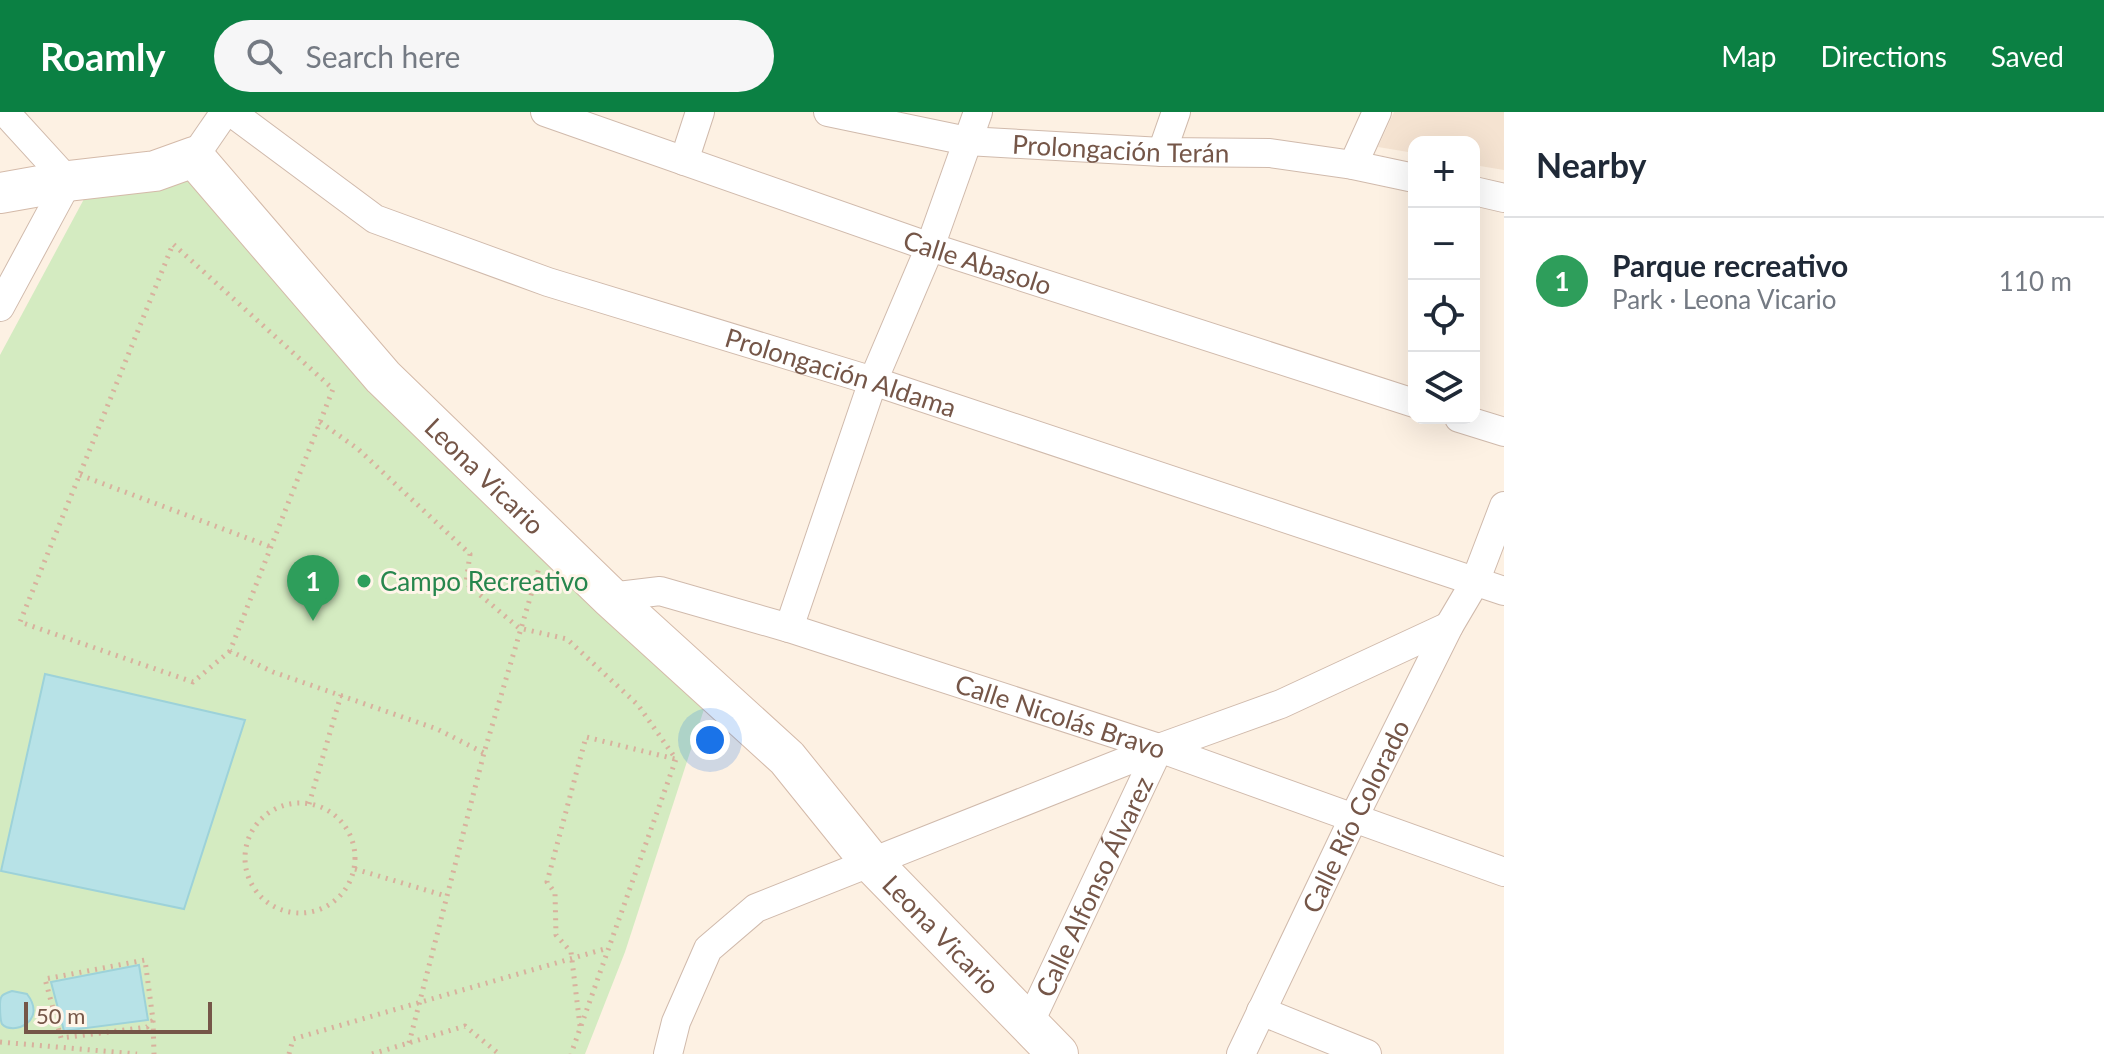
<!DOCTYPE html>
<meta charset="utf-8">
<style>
body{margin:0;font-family:Lato,sans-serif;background:#f6f6f7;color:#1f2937}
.controls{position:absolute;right:24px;top:24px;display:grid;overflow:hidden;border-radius:16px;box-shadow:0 8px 32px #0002}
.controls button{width:72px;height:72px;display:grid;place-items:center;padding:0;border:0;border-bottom:2px solid #e0e1e3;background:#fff;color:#1f2937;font:40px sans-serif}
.scale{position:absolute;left:24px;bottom:20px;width:188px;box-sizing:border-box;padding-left:8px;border:4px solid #755648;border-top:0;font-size:22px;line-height:28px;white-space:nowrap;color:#755648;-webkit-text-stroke:6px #fff5e9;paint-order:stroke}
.you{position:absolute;left:710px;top:628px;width:28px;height:28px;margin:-20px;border:6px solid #fff;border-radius:50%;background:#1a73e8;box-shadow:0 0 0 12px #1a73e833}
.badge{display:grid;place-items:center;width:52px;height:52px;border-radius:50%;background:#0b8043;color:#fff;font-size:26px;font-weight:700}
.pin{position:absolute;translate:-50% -66px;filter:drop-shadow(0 2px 4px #0008)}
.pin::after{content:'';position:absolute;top:42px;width:28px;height:24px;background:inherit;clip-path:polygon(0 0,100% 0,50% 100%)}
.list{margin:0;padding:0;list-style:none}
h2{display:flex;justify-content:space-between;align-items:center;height:104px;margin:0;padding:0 32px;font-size:34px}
h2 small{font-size:26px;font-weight:400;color:#747a83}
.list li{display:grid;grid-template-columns:52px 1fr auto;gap:24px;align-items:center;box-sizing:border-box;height:128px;padding:0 32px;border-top:2px solid #e0e1e3}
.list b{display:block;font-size:30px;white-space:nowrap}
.list p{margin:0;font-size:26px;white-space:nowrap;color:#747a83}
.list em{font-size:26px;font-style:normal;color:#747a83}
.icon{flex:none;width:44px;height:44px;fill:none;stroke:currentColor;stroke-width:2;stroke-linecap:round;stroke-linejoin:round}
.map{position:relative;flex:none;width:1504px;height:942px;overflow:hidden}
header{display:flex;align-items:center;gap:48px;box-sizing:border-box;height:112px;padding:0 40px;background:#0b8043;color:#fff}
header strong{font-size:38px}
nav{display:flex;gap:44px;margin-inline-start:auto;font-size:28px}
.search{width:560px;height:72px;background:#f6f6f7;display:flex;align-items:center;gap:20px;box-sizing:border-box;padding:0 28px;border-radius:44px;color:#747a83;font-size:30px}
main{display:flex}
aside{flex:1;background:#fff}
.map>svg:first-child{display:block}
.residential{fill:#f5e3d1}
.green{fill:#d4ebc1}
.water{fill:#b7e2e7;stroke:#9dd2d9;stroke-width:2}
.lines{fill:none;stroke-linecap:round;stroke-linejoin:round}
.street-casing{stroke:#d0baac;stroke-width:30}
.secondary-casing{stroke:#d4baa9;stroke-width:42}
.path{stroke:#d8b19d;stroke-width:5;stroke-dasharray:2 6;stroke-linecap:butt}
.street{stroke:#fff;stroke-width:28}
.secondary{stroke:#fff;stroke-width:40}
.leisure-dot{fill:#2e9e5b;stroke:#fff5e9;stroke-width:3}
.labels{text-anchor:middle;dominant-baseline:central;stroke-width:6;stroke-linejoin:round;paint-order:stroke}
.street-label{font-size:26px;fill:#755648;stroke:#fff5e9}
.leisure-label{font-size:26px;fill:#27864d;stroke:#fff5e9;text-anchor:start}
</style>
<header>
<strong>Roamly</strong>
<div class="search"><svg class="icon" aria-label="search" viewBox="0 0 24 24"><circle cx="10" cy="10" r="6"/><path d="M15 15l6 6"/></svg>Search here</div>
<nav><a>Map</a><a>Directions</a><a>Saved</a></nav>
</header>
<main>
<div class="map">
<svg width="1504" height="942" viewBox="0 0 1504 942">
<rect width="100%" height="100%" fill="#fdf1e3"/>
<path class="residential" d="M 1394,0 L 1504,0 L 1504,58 L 1474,53 L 1474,30 L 1414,30 L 1414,41 L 1378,35 Z"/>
<path class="green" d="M 191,67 L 708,585 L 625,840 L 585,942 L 0,942 L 0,243 L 84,87 Z"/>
<g class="water">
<path d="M 45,562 L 245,608 L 184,797 L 1,759 Z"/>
<path d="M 139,853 L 148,908 L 64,919 L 51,870 Z"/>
<path d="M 12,879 L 27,882 C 48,909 13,924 2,912 C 0,908 0,898 0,892 C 0,883 3,882 12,879 Z"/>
</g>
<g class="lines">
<g class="street-casing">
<g id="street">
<path id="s1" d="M 231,0 L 375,107 L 548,170 L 873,269 L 1504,479"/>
<path id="s2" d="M 545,0 L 930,135 L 1414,291"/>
<path id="s3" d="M 828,0 L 967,29 L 1162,40 L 1270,41 L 1353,53 L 1414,66"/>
<path d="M 1162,40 L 1176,0"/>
<path d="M 194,45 L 225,0"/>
<path d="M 684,49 L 700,0"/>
<path d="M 1353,53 L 1377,0"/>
<path d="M 1474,79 L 1504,86"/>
<path d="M 0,195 L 68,69 L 5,0"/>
<path d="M 1459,306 L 1504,320"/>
<path id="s4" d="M 610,485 L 660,479 L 789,516 L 1159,636 L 1504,760"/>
<path d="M 789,516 L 873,269 L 930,135 L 978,0"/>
<path d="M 1261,899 L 1367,942"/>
<path id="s5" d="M 1029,912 L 1159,636"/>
<path d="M 668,942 L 676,910 L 708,837 L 756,796 L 1159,636 L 1281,592 L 1449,514"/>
<path id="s6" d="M 1241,942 L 1354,705 L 1449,514 L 1475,470 L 1504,394"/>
</g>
</g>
<g class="secondary-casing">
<g id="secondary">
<path id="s7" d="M 0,81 L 68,69 L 155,59 L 194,45 L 383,265 L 610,485 L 787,646 L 870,749 L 1058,942"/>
</g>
</g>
<g class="path">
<path d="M 320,310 L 358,337 L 470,442 L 466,471 L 519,516 L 567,527 L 638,593 L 676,647 L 571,942"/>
<path d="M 80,363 L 271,435"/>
<path d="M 230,539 L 193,570 L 20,510 L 173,132 L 333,277 L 230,539 L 273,560 L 437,617 L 484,641"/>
<circle cx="300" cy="746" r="55"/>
<path d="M 309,692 L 341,583"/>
<path d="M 355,757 L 446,784"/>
<path d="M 153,908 L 147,915 L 61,926 L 45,867 L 145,848 L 153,908 L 154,942"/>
<path d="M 580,914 L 571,840 L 556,823 L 555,781 L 547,770 L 586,625 L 675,647"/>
<path d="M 0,930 L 137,942"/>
<path d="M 409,931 L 484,641 L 539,456"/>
<path d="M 289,942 L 293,927 L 608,836"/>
<path d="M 372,942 L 465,914 L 499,942"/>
</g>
<use href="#street" class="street"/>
<use href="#secondary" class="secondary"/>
</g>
<circle class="leisure-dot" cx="364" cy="469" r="8"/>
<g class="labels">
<g class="street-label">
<text stroke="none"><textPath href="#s3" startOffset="296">Prolongación Terán</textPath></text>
<text stroke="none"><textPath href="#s2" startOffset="458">Calle Abasolo</textPath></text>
<text stroke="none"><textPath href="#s1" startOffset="670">Prolongación Aldama</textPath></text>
<text stroke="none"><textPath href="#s7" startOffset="630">Leona Vicario</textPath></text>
<text stroke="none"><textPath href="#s4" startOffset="470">Calle Nicolás Bravo</textPath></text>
<text stroke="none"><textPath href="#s6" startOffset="264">Calle Río Colorado</textPath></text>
<text stroke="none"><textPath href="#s5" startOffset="152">Calle Alfonso Álvarez</textPath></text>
<text stroke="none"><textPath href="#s7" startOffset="1278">Leona Vicario</textPath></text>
</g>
<g class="leisure-label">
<text x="380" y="469">Campo Recreativo</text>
</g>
</g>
</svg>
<div class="controls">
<button>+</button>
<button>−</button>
<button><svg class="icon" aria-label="locate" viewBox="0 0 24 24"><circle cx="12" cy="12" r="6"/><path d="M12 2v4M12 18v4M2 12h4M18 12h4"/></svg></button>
<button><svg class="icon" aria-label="layers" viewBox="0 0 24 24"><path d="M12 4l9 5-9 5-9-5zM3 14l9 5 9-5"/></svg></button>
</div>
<div class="scale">50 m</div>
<div class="you"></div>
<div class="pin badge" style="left:313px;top:509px;background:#2e9e5b">1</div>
</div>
<aside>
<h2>Nearby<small></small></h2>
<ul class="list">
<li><span class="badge" style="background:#2e9e5b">1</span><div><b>Parque recreativo</b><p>Park · Leona Vicario</p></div><em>110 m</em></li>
</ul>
</aside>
</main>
